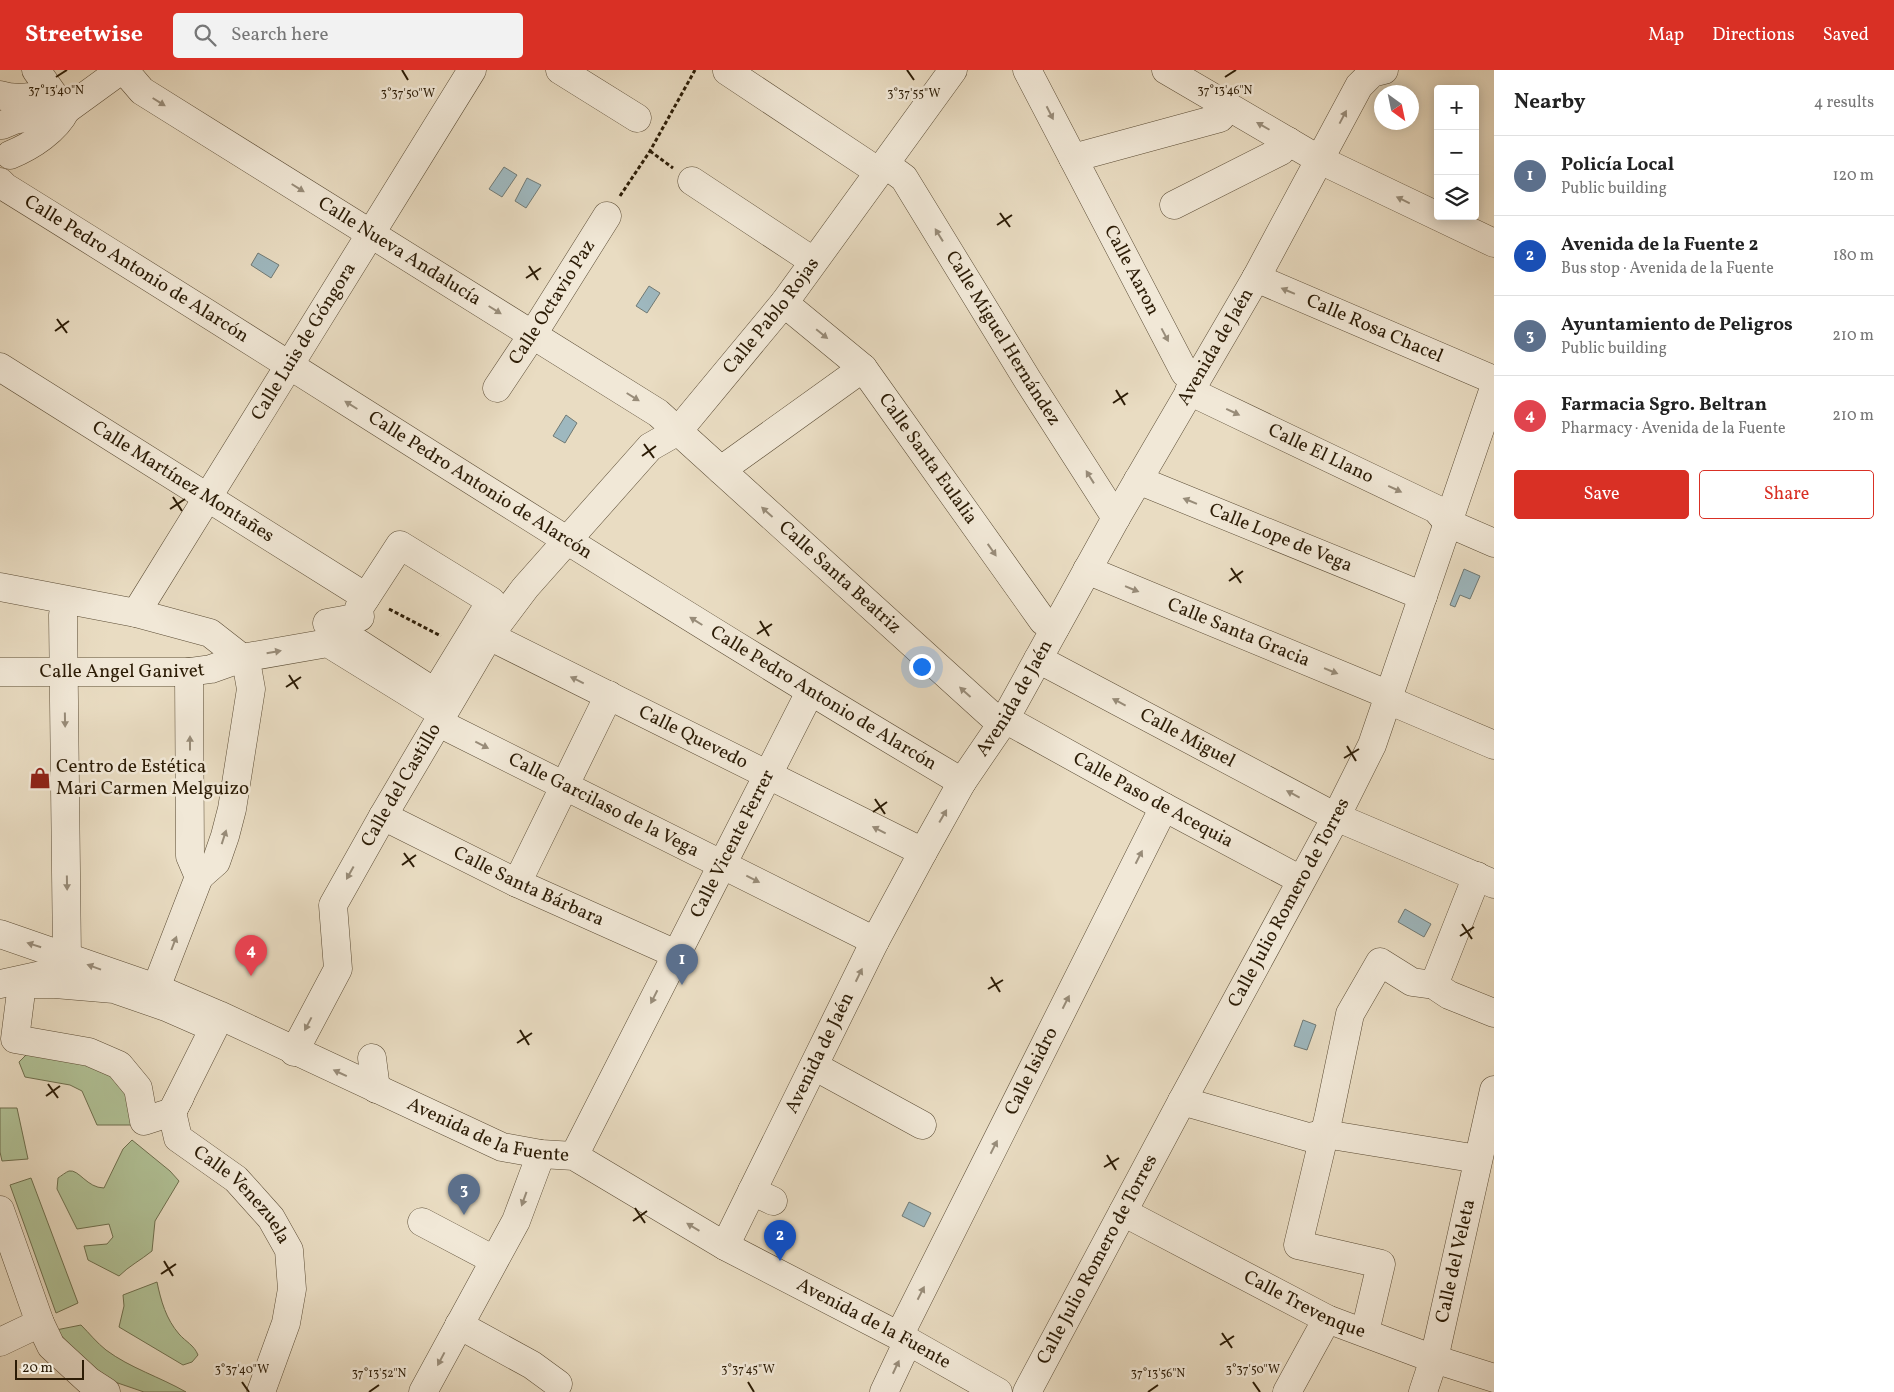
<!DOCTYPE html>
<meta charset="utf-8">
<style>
body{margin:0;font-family:Vollkorn,serif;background:#f2f2f2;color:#222}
.controls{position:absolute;right:15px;top:15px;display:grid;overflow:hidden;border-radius:5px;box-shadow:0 2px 12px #0003}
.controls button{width:45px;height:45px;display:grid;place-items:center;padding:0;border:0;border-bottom:1px solid #e0e0e0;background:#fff;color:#222;font:25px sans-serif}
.compass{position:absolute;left:1374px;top:15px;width:45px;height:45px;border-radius:50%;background:#fff;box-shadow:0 2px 12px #0003;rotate:147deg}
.scale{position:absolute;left:15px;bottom:12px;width:69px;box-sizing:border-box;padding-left:5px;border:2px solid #2c1c06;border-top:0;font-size:14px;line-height:18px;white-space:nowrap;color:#2c1c06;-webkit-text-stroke:4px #f1e8d7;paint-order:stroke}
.you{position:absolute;left:921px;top:596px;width:18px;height:18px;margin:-12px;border:4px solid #fff;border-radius:50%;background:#1a73e8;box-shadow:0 0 0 8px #1a73e833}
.badge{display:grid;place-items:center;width:32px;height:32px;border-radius:50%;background:#d93025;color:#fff;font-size:16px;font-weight:700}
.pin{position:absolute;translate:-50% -41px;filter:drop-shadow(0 1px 2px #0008)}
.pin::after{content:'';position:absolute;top:26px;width:18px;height:15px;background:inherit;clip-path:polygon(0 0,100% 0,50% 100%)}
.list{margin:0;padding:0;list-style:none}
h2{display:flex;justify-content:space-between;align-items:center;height:65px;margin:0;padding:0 20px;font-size:21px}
h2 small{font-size:16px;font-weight:400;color:#767676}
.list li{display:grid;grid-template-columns:32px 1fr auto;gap:15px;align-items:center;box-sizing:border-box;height:80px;padding:0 20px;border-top:1px solid #e0e0e0}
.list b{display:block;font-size:19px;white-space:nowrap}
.list p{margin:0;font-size:16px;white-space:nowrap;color:#767676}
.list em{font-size:16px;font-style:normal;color:#767676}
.actions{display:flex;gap:10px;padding:15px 20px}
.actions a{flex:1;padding:11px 0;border:1px solid #d93025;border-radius:5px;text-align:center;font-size:18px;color:#d93025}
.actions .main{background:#d93025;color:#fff}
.icon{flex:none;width:28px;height:28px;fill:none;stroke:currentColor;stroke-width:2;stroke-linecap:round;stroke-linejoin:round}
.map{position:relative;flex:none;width:1494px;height:1322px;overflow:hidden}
header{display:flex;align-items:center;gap:30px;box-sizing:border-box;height:70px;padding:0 25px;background:#d93025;color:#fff}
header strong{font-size:24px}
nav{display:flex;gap:28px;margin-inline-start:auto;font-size:18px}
.search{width:350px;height:45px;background:#f2f2f2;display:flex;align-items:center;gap:12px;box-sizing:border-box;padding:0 18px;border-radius:5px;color:#767676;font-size:19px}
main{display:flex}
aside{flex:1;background:#fff}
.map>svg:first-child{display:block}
.green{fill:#b1c297;stroke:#6e6f4e}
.water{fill:#9eb8bf;stroke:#707a75}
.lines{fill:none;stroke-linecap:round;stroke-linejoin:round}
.minor-casing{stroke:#5b4c35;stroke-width:29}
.path{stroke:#2c1c06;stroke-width:3;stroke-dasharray:4 2.5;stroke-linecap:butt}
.minor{stroke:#f1e8d7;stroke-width:28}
.oneway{fill:#988c79}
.ticks{fill:none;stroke:#2c1c06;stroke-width:2}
.labels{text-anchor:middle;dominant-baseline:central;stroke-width:5;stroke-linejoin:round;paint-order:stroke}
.street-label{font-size:19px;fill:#2c1c06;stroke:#f1e8d7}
.poi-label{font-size:19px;fill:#2c1c06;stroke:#f1e8d7;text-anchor:start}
.ticks-label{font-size:12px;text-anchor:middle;fill:#2c1c06;stroke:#f1e8d7;stroke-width:5;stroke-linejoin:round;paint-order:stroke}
</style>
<header>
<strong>Streetwise</strong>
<div class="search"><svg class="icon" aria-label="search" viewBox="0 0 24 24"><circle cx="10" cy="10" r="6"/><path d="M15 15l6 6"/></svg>Search here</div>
<nav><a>Map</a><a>Directions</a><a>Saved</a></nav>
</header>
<main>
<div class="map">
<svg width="1494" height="1322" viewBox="0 0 1494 1322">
<rect width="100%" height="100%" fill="#e9dcc2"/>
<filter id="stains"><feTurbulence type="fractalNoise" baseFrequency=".004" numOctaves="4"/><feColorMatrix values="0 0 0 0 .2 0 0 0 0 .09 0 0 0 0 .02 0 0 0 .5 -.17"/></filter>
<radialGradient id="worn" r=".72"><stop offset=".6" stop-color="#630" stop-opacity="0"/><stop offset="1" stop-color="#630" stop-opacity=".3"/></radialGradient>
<g class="green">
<path d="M 31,980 L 107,997 L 124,1018 L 136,1055 L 97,1055 L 82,1021 L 70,1015 L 25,1007 L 19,992 Z"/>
<path d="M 0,1038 L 17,1038 L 28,1089 L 2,1091 L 0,1082 Z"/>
<path d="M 132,1070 L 170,1101 L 179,1111 L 155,1151 L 152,1181 C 141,1190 129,1196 119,1206 L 88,1190 L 84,1176 L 107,1174 L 113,1167 L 109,1154 L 77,1159 L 57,1119 L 58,1108 C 61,1106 66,1102 69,1101 C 79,1099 87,1118 104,1118 L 123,1079 Z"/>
<path d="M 31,1108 L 78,1233 L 56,1243 L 10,1115 Z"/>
<path d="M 157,1212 C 161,1231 166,1249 179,1264 C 186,1272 194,1275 198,1285 L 192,1292 L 183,1295 L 119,1257 L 124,1236 L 123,1225 Z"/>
<path d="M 81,1255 C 89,1263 97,1273 106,1280 C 130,1298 160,1307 186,1322 L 144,1322 L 109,1310 L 80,1286 L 56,1260 Z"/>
</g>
<g class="water">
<path d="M 504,97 L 517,105 L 502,127 L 489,119 Z"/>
<path d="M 527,108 L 541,115 L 526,138 L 515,131 Z"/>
<path d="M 258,183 L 279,195 L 271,208 L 251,195 Z"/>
<path d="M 649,216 L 660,223 L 647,243 L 636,236 Z"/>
<path d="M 566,345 L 577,353 L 565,373 L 553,366 Z"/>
<path d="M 1464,499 L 1480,506 L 1470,529 L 1460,525 L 1455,537 L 1450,535 Z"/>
<path d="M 1405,839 L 1431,854 L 1424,867 L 1398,852 Z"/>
<path d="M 1303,950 L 1316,955 L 1307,980 L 1294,976 Z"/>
<path d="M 909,1132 L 931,1143 L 924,1157 L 902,1146 Z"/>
</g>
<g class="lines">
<g class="minor-casing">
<g id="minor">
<path id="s1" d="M 124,0 L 142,21 L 658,343 L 1001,654"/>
<path d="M 560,0 L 637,48"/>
<path id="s2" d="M 1027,0 L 1185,303 L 1196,309"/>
<path d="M 1166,0 L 1320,90 L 1494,173"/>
<path d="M 727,1 L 879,102"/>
<path d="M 0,25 C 17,31 36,26 53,24 L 36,0"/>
<path d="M 2,55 L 14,50 L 66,40 L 121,0"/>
<path d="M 10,85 C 32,76 56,60 66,40"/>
<path d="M 1073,88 L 1220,48 L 1229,37"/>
<path id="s3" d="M 885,94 L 904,108 L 1027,309 L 1116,448"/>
<path d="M 692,111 L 813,191"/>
<path id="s4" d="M 0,112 L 5,117 C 325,315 639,521 962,712"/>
<path d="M 1174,135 L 1281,81 L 1288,71"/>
<path id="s5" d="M 1256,208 L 1494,310"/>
<path id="s6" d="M 784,233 L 863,298 L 1043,551 L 1055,558"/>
<path id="s7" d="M 0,297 L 366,527"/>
<path id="s8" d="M 497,318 L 533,264 L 607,146"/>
<path id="s9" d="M 1189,321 L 1436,439 L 1448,453 L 1494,473"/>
<path d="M 721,400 L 863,298"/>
<path id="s10" d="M 1138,410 L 1423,526"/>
<path d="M 400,475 L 491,531 L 439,616 L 428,618 L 327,553 L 360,547 L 359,538 Z"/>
<path id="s11" d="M 1087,500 L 1389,625"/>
<path d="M 0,517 L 136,543 L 210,563 L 242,588 L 248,602 L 251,619 L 232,739 L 225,766 L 216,792 L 199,807"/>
<path id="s12" d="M 136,543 L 472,0"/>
<path id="s13" d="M 489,566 L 923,782"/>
<path id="s14" d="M 1038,589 L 1336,747 L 1494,814"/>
<path id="s15" d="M 0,602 L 189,602 L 211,599 L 242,588 L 328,573 L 443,644"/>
<path d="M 1388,630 L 1494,675"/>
<path id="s16" d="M 1005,649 L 1164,737 L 1301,810"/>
<path id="s17" d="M 439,653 L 875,871"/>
<path id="s18" d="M 383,746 L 517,813 L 676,884"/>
<path d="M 517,813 L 609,625"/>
<path id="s19" d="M 0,864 L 156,918 L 219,945 L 502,1077 L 541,1084 L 574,1086 L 725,1176 L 899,1266 L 998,1322"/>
<path d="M 0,914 L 60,901 L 67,887 L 63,545"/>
<path d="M 22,914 L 55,914 L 114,919 L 166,937 L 214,958 L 172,1042 L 144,1051 L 138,1018 L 119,995 L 89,982 L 15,969 Z"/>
<path d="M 1434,915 L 1477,806"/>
<path d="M 156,918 L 199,807 L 190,786 L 189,602"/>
<path id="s20" d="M 294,982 L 338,899 L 333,835 L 383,746 L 489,566 L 525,518 L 650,377 L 678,361 L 784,233 L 953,0"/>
<path d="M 372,988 L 376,1019"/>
<path d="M 814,996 L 922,1055"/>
<path id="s21" d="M 180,1027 L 172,1042 L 178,1068 L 236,1109 L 271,1148 L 289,1180 L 292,1219 L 286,1253 L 261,1322"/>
<path d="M 1182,1031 L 1308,1067 L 1325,1064 L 1478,1089"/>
<path id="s22" d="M 574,1086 L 810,622"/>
<path d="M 752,1121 L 773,1131"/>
<path d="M 0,1140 L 40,1253 L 51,1276 L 89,1311 L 106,1322"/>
<path id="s23" d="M 1123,1142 L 1327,1249 L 1434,1289 L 1494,1308"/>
<path d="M 422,1152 L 494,1190"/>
<path id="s24" d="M 725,1176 L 875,871 L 923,782 L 962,712 L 1005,649 L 1116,448 L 1256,208 L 1359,16 L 1372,3 L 1384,0"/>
<path d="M 459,1255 L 532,1295 L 558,1314"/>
<path d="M 1365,1262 L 1381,1194 L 1298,1175 L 1329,1045 L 1350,944 L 1380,892 L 1412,912 L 1434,915 L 1449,925 L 1494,943"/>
<path id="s25" d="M 899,1266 L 1164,737"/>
<path d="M 0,1272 L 40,1253"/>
<path d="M 423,1322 L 516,1151 L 541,1084"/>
<path d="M 884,1322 L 908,1271"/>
<path id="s26" d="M 1027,1322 L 1182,1031 L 1336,747 L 1372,675 L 1494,318"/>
<path d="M 1287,1322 L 1327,1249"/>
<path id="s27" d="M 1423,1322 L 1434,1289 L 1494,1020"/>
</g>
</g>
<g class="path">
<path d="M 650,81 L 673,98"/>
<path d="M 620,126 L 650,81 L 695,0"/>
<path d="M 389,539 L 441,566"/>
</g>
<use href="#minor" class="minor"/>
</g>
<defs><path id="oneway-solid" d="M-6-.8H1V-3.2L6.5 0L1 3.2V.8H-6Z" transform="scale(1.25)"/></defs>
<g class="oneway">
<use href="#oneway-solid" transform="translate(159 32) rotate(32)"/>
<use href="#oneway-solid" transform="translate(1050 43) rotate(63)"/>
<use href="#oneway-solid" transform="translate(1343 47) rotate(-62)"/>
<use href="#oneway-solid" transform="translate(1263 56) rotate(-150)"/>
<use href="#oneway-solid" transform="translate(298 118) rotate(32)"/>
<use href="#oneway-solid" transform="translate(1403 130) rotate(-154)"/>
<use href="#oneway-solid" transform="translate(939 165) rotate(-122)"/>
<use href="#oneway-solid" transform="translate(1288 221) rotate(-157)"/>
<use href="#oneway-solid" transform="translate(495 240) rotate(32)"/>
<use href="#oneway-solid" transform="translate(822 264) rotate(39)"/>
<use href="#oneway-solid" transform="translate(1165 265) rotate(62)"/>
<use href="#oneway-solid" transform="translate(633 327) rotate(32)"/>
<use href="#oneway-solid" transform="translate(351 335) rotate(-148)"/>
<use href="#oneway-solid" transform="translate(1233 342) rotate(25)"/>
<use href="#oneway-solid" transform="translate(1090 407) rotate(-122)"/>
<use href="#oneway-solid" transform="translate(1395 419) rotate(25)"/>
<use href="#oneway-solid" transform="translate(1190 431) rotate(-158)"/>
<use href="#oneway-solid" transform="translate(767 442) rotate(-138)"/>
<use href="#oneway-solid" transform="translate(992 480) rotate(55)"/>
<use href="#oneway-solid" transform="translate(1132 519) rotate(22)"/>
<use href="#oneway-solid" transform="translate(696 551) rotate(-148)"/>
<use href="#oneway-solid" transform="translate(274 582) rotate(-10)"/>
<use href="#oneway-solid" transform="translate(1331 601) rotate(22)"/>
<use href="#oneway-solid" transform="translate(577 610) rotate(-154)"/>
<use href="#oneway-solid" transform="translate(965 622) rotate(-138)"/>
<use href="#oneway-solid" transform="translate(1119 632) rotate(-152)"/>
<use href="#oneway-solid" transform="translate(65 650) rotate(89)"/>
<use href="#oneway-solid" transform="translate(190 673) rotate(-90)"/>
<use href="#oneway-solid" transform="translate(482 675) rotate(27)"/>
<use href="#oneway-solid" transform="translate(1293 724) rotate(-152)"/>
<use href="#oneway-solid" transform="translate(943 746) rotate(-60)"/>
<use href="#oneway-solid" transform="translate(879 760) rotate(-153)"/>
<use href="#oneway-solid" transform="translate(224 767) rotate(-72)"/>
<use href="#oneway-solid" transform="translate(1139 787) rotate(-63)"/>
<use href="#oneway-solid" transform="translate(350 803) rotate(119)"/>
<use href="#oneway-solid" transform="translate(753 809) rotate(27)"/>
<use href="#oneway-solid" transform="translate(67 813) rotate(89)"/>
<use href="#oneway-solid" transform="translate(174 873) rotate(-69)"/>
<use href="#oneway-solid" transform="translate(34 875) rotate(-162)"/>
<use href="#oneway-solid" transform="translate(94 897) rotate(-160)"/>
<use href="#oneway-solid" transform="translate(859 905) rotate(-64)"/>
<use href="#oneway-solid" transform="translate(654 927) rotate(117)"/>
<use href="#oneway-solid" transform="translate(1066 932) rotate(-63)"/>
<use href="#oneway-solid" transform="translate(308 954) rotate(118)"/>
<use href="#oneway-solid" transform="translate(340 1003) rotate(-155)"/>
<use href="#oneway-solid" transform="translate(994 1077) rotate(-63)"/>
<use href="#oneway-solid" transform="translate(524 1129) rotate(110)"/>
<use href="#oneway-solid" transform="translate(693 1157) rotate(-149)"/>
<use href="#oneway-solid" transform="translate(921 1223) rotate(-63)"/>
<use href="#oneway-solid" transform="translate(441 1289) rotate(118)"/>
<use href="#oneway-solid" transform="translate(896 1297) rotate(-65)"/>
</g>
<path class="ticks" d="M 402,0 L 408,10M 907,0 L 914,10M 56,7 L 67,0M 1225,7 L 1236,0M 1000,143 L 1010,157M 997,155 L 1012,145M 529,196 L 538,210M 526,208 L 541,198M 57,249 L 67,263M 55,261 L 69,251M 1116,320 L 1125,335M 1113,333 L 1128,323M 644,374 L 654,388M 642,386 L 656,376M 173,427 L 182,441M 170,439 L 185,429M 1231,498 L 1241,513M 1229,511 L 1243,501M 760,551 L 769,566M 757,564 L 772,554M 289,605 L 298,619M 286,617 L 301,607M 1347,676 L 1356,691M 1344,688 L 1359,679M 875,729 L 885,744M 873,742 L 887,732M 404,783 L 414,797M 402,795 L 416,785M 1462,854 L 1472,869M 1460,866 L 1474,857M 991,907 L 1000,922M 988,919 L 1003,910M 520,960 L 529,975M 517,973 L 532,963M 48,1014 L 58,1028M 46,1026 L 60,1016M 1107,1085 L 1116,1100M 1104,1097 L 1119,1088M 635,1138 L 645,1153M 633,1151 L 647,1141M 164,1191 L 173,1206M 161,1204 L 176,1194M 1222,1263 L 1232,1278M 1220,1275 L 1234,1266M 242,1312 L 249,1322M 748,1312 L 754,1322M 1253,1312 L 1260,1322M 369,1322 L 379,1315M 1148,1322 L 1158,1315"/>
<defs>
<g id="shop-bare" transform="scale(1.725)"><path d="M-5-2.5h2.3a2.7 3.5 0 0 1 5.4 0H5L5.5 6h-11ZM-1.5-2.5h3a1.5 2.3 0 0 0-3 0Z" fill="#8f2418" stroke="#f1e8d7" stroke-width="2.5" paint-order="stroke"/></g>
</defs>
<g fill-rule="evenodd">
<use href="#shop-bare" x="40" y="708"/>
</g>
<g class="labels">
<g class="street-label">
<text stroke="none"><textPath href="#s1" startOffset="331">Calle Nueva Andalucía</textPath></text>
<text stroke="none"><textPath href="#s4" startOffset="162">Calle Pedro Antonio de Alarcón</textPath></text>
<text stroke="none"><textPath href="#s2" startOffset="226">Calle Aaron</textPath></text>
<text stroke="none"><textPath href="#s8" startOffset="102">Calle Octavio Paz</textPath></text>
<text stroke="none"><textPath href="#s20" startOffset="898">Calle Pablo Rojas</textPath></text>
<text stroke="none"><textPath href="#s5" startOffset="129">Calle Rosa Chacel</textPath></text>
<text stroke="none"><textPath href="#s3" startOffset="212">Calle Miguel Hernández</textPath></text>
<text stroke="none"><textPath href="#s12" startOffset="319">Calle Luis de Góngora</textPath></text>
<text stroke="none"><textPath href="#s24" startOffset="1025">Avenida de Jaén</textPath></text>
<text stroke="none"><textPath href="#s9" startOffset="146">Calle El Llano</textPath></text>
<text stroke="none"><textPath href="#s6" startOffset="214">Calle Santa Eulalia</textPath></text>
<text stroke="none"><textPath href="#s7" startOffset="216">Calle Martínez Montañes</textPath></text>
<text stroke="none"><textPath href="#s4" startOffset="568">Calle Pedro Antonio de Alarcón</textPath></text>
<text stroke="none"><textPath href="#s10" startOffset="154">Calle Lope de Vega</textPath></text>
<text stroke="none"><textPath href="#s1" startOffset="881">Calle Santa Beatriz</textPath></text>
<text stroke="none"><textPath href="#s11" startOffset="164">Calle Santa Gracia</textPath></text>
<text stroke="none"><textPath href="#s15" startOffset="122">Calle Angel Ganivet</textPath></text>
<text stroke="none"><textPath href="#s24" startOffset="620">Avenida de Jaén</textPath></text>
<text stroke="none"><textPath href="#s4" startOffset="972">Calle Pedro Antonio de Alarcón</textPath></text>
<text stroke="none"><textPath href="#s13" startOffset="228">Calle Quevedo</textPath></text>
<text stroke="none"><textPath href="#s14" startOffset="169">Calle Miguel</textPath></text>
<text stroke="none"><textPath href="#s20" startOffset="296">Calle del Castillo</textPath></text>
<text stroke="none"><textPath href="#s16" startOffset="169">Calle Paso de Acequia</textPath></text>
<text stroke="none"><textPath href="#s17" startOffset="184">Calle Garcilaso de la Vega</textPath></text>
<text stroke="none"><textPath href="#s22" startOffset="350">Calle Vicente Ferrer</textPath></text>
<text stroke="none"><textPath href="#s18" startOffset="162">Calle Santa Bárbara</textPath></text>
<text stroke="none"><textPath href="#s26" startOffset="555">Calle Julio Romero de Torres</textPath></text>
<text stroke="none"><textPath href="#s24" startOffset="215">Avenida de Jaén</textPath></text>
<text stroke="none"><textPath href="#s25" startOffset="296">Calle Isidro</textPath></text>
<text stroke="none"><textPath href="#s19" startOffset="528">Avenida de la Fuente</textPath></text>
<text stroke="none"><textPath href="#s21" startOffset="130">Calle Venezuela</textPath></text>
<text stroke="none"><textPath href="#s26" startOffset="150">Calle Julio Romero de Torres</textPath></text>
<text stroke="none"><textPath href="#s27" startOffset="135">Calle del Veleta</textPath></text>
<text stroke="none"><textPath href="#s23" startOffset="204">Calle Trevenque</textPath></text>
<text stroke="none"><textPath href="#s19" startOffset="962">Avenida de la Fuente</textPath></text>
</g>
<g class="poi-label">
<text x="56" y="697">Centro de Estética<tspan x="56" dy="22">Mari Carmen Melguizo</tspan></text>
</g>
</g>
<g class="ticks-label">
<text x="1225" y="24">37°13'46"N</text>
<text x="56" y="24">37°13'40"N</text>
<text x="408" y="27">3°37'50"W</text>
<text x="914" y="27">3°37'55"W</text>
<text x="242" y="1303">3°37'40"W</text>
<text x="748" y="1303">3°37'45"W</text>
<text x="1253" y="1303">3°37'50"W</text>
<text x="379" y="1307">37°13'52"N</text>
<text x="1158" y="1307">37°13'56"N</text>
</g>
<rect width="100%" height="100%" filter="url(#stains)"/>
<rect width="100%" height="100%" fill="url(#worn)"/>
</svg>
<div class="controls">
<button>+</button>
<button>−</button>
<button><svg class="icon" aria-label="layers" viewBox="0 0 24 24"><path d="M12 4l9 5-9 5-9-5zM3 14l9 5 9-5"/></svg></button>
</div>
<svg class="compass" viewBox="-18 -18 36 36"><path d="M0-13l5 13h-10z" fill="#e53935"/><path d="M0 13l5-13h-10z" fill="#767676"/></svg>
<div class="scale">20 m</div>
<div class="you"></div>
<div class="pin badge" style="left:682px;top:915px;background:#5c6f8a">1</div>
<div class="pin badge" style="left:780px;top:1191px;background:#1a4fb4">2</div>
<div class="pin badge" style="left:464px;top:1145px;background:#5c6f8a">3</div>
<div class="pin badge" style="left:251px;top:906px;background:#e0444e">4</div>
</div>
<aside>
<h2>Nearby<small>4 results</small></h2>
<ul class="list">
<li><span class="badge" style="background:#5c6f8a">1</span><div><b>Policía Local</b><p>Public building</p></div><em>120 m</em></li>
<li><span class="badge" style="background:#1a4fb4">2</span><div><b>Avenida de la Fuente 2</b><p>Bus stop · Avenida de la Fuente</p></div><em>180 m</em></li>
<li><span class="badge" style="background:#5c6f8a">3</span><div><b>Ayuntamiento de Peligros</b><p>Public building</p></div><em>210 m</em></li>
<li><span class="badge" style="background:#e0444e">4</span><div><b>Farmacia Sgro. Beltran</b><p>Pharmacy · Avenida de la Fuente</p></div><em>210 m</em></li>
</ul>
<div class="actions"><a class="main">Save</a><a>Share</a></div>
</aside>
</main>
